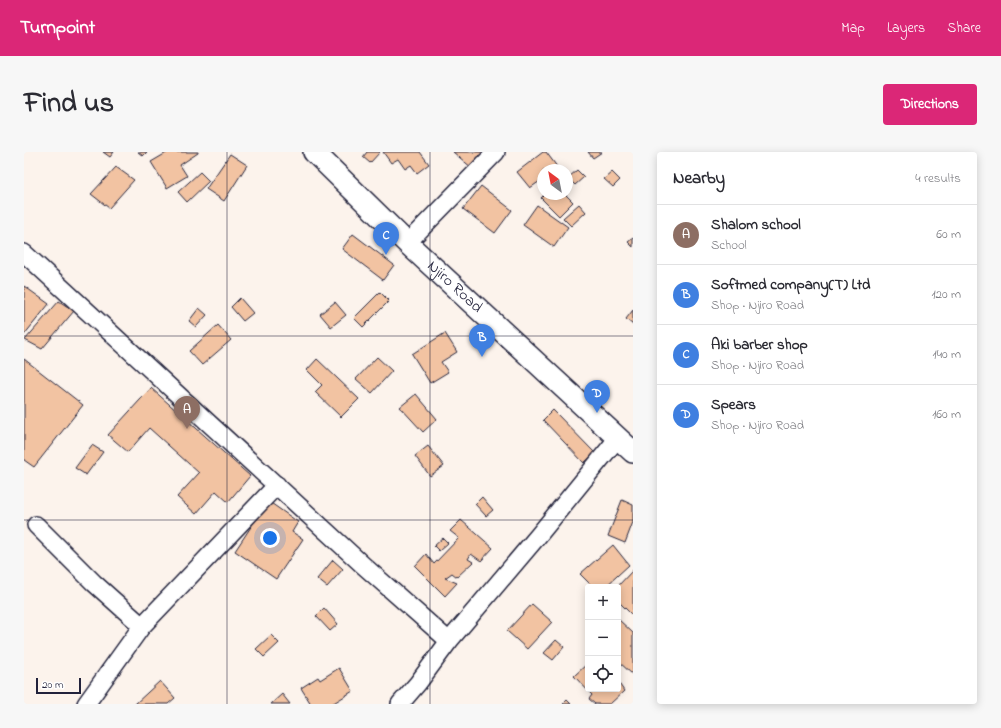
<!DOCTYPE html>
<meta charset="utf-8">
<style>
body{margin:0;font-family:"Indie Flower",sans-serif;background:#f7f7f7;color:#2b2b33}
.controls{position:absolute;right:12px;bottom:12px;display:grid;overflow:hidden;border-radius:4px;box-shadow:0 2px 10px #0003}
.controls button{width:36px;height:36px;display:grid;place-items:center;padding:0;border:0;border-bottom:1px solid #e1e1e2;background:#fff;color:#2b2b33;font:20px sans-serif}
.compass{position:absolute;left:513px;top:12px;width:36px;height:36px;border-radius:50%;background:#fff;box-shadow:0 2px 10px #0003;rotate:328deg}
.scale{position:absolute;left:12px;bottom:10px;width:45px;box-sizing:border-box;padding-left:4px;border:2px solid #22223b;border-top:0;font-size:11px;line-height:14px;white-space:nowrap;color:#22223b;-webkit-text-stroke:3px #fff;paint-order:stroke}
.you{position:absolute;left:246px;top:386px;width:14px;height:14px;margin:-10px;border:3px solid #fff;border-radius:50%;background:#1a73e8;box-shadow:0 0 0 6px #1a73e833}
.badge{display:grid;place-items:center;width:26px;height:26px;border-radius:50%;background:#db2777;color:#fff;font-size:13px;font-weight:700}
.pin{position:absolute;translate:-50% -33px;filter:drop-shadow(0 1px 2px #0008)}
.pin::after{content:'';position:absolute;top:21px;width:14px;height:12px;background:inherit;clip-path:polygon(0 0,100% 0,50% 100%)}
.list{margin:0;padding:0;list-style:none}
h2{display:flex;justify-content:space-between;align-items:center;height:52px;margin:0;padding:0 16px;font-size:17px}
h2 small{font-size:13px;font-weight:400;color:#7c7c81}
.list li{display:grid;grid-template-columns:26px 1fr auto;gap:12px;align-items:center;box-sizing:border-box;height:60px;padding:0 16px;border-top:1px solid #e1e1e2}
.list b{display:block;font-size:15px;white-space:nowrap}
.list p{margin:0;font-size:13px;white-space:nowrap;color:#7c7c81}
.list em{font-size:13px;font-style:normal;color:#7c7c81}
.icon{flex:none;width:22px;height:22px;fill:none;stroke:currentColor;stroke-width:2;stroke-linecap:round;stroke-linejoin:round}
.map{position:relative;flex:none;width:609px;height:552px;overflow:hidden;border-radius:4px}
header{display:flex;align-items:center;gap:24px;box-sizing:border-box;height:56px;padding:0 20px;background:#db2777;color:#fff}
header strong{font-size:19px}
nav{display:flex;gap:22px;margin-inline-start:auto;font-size:14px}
.intro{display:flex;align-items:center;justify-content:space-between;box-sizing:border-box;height:96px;padding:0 24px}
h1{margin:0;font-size:28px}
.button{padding:10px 18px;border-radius:4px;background:#db2777;color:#fff;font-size:14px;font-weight:700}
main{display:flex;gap:24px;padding:0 24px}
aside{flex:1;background:#fff;border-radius:4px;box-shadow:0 2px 10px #0003}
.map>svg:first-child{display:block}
.building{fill:#f2c3a2;stroke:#22223b}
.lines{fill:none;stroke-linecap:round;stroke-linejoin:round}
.minor-casing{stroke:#22223b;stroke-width:20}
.tertiary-casing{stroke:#22223b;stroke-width:24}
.minor{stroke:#fff;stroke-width:17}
.tertiary{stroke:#fff;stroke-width:21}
.grid{fill:none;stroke:#22223b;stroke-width:1;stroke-opacity:0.55}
.labels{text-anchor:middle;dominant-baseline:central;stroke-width:3.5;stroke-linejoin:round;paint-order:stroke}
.street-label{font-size:16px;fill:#22223b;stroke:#fff}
</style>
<header>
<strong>Turnpoint</strong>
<nav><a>Map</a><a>Layers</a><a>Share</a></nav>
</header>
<div class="intro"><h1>Find us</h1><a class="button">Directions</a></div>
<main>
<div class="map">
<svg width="609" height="552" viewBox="0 0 609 552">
<rect width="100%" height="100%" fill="#fcf3ec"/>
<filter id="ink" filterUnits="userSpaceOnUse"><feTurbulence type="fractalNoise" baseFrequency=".025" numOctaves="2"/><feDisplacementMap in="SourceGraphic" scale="8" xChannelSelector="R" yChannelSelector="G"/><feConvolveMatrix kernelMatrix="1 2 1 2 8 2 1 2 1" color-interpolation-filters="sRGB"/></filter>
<g filter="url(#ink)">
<g class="building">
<path d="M 79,0 L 90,0 L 86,5 Z"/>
<path d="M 114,0 L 123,0 L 119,4 Z"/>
<path d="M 144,0 L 174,0 L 174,1 L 156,13 L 163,24 L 143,36 L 127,10 Z"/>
<path d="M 343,0 L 356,0 L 346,11 L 339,5 Z"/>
<path d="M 359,0 L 396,0 L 405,12 L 393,21 L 387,13 L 381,17 L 374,7 L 367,11 Z"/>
<path d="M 429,0 L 461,0 L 448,16 Z"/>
<path d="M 519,0 L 522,0 L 534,16 L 530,18 L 519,18 L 519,27 L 506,36 L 493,20 Z"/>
<path d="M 564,0 L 578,0 L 569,6 Z"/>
<path d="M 206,2 L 223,13 L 200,49 L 182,37 Z"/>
<path d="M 92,15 L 110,28 L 85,56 L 67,42 Z"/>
<path d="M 553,18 L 560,25 L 551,33 L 544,26 Z"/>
<path d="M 176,20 L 185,29 L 163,50 L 154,40 Z"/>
<path d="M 588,20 L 596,28 L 589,35 L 580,27 Z"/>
<path d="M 457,34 L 488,58 L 471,81 L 439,57 Z"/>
<path d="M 521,42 L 541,42 L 549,50 L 535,64 L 517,46 Z"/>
<path d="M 555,52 L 562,60 L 547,74 L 539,66 Z"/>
<path d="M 513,53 L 544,75 L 530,95 L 499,73 Z"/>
<path d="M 329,82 L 370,113 L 359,128 L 318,97 Z"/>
<path d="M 609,86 L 609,95 L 604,90 Z"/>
<path d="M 0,134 L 25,152 L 0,183 Z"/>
<path d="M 356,140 L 365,149 L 339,175 L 330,166 Z"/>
<path d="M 216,146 L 229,161 L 219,169 L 207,155 Z"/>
<path d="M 35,149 L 50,159 L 18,197 L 1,188 Z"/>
<path d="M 311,150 L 322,163 L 307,175 L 296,162 Z"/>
<path d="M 175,156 L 183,163 L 172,175 L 165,169 Z"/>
<path d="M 609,158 L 609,173 L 602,167 Z"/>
<path d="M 194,173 L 207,188 L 178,213 L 165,199 Z"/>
<path d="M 421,181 L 433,200 L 417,210 L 424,220 L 406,231 L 388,202 Z"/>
<path d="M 353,205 L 368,219 L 348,241 L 332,227 Z"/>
<path d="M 0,207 L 59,253 L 10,315 L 0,308 Z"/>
<path d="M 293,207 L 335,247 L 317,265 L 291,240 L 298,233 L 283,218 Z"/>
<path d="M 127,236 L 226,324 L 204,350 L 192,339 L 172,362 L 153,345 L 175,321 L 125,276 L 104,300 L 84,283 Z"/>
<path d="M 392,242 L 413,267 L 399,280 L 376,255 Z"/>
<path d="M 529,258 L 571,301 L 560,311 L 519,268 Z"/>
<path d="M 68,293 L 79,300 L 62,323 L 51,316 Z"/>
<path d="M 404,294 L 420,314 L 406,324 L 391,304 Z"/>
<path d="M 458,345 L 469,358 L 462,364 L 451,352 Z"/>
<path d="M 598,348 L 609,353 L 609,370 L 601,391 L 584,384 Z"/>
<path d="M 244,349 L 274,370 L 268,380 L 279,387 L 252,427 L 211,399 Z"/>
<path d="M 437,368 L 469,396 L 457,409 L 447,402 L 444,407 L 449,410 L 433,425 L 428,421 L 421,426 L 433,431 L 421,444 L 391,414 L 402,402 L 410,412 L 435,386 L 426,379 Z"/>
<path d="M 419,386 L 424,391 L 415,399 L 410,394 Z"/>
<path d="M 589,393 L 605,413 L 581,435 L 569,435 L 556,422 Z"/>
<path d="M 309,408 L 319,417 L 303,435 L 293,427 Z"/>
<path d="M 609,418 L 609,463 L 608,463 L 594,449 L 594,435 L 593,435 Z"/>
<path d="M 508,452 L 528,470 L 503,497 L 483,479 Z"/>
<path d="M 300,456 L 314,472 L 306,479 L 292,464 Z"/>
<path d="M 594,467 L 609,481 L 609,523 L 594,509 Z"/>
<path d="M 247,483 L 255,491 L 240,505 L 232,497 Z"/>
<path d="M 532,488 L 540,495 L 529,508 L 520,501 Z"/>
<path d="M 564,511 L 564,537 L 594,537 L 594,530 L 600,539 L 586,552 L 571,552 L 565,547 L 568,543 L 550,524 Z"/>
<path d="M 315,516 L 329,539 L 308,552 L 287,552 L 277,536 L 294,525 L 296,528 Z"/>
<path d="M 136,529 L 151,546 L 144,552 L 111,552 Z"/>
<path d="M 258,542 L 266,552 L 247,552 Z"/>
<path d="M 543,548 L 547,552 L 539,552 Z"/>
</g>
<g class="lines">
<g class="minor-casing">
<g id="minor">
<path d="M 383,91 L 472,0"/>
<path d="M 0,101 L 340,414 L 425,489"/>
<path d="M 12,373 L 70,431 L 118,474"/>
<path d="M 62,552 L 118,474 L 253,333"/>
<path d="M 376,552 L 394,531 L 425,489 L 514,384 L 593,287"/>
</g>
</g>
<g class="tertiary-casing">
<g id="tertiary">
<path id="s1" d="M 290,0 L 383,91 L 609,300"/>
</g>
</g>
<use href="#minor" class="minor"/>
<use href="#tertiary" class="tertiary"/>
</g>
</g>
<path class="grid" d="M 203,0 L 203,552M 406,0 L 406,552M 0,184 L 609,184M 0,368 L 609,368"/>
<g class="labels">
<g class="street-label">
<text stroke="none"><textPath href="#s1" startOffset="195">Njiro Road</textPath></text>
</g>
</g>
</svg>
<div class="controls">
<button>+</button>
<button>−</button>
<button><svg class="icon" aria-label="locate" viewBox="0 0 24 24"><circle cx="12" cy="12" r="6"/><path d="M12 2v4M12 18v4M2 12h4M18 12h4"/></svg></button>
</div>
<svg class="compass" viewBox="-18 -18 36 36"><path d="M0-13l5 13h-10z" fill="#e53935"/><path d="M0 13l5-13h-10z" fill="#7c7c81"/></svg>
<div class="scale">20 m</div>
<div class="you"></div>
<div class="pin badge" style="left:163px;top:277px;background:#8d6e63">A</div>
<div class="pin badge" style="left:458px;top:205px;background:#3f7fe0">B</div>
<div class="pin badge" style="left:362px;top:103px;background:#3f7fe0">C</div>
<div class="pin badge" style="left:573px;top:261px;background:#3f7fe0">D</div>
</div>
<aside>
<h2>Nearby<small>4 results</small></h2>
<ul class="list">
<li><span class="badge" style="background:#8d6e63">A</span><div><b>Shalom school</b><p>School</p></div><em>60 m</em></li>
<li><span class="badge" style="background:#3f7fe0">B</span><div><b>Softmed company(T) Ltd</b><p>Shop · Njiro Road</p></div><em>120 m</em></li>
<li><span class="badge" style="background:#3f7fe0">C</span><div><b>Aki barber shop</b><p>Shop · Njiro Road</p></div><em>140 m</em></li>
<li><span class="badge" style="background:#3f7fe0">D</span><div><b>Spears</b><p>Shop · Njiro Road</p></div><em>160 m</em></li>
</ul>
</aside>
</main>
